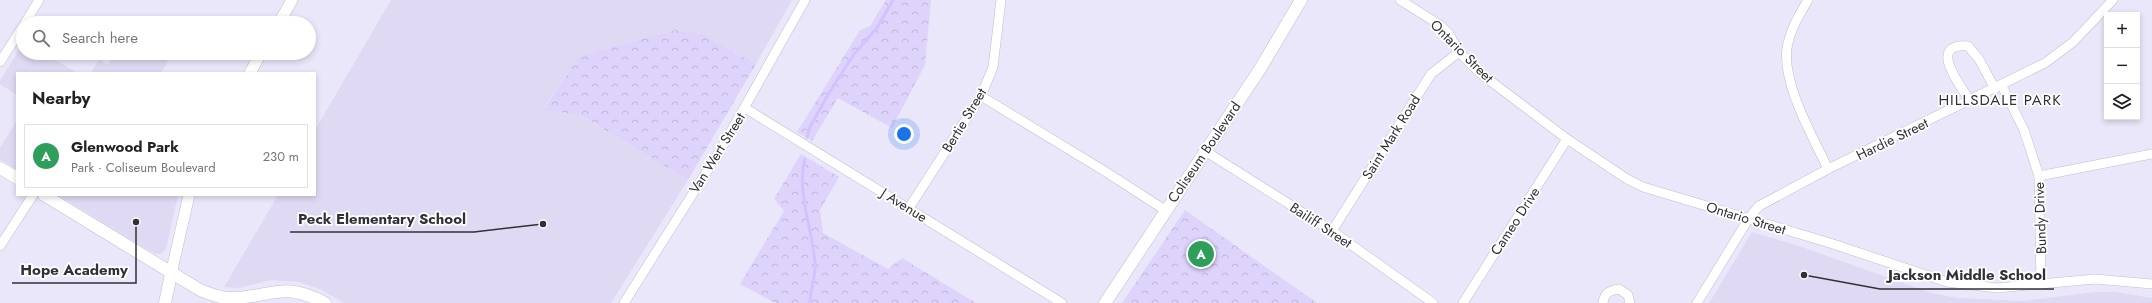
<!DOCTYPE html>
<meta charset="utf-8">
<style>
body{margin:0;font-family:Jost,sans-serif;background:#f2f2f2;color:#222}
.controls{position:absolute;right:12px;top:12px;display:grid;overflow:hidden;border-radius:0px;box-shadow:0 2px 6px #0003}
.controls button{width:36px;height:36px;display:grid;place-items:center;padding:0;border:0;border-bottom:1px solid #e0e0e0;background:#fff;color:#222;font:20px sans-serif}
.you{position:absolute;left:904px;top:134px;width:14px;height:14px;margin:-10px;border:3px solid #fff;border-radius:50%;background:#1a73e8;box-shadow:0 0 0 6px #1a73e833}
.badge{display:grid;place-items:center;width:26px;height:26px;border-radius:50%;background:#0f766e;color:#fff;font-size:13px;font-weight:700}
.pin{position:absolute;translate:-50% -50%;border:2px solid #fff;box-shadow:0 1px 4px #0006}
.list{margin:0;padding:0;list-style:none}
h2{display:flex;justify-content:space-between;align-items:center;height:52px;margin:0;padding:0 16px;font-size:17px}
h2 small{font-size:13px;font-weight:400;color:#767676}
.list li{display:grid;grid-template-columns:26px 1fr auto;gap:12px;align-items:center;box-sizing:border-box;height:64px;margin:0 8px 8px;padding:0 8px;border:1px solid #e0e0e0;border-radius:0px}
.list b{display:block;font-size:15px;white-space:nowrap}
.list p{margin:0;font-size:13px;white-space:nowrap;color:#767676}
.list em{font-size:13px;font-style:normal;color:#767676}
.icon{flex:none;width:22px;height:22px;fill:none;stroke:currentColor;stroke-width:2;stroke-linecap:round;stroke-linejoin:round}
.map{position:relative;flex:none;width:2152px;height:303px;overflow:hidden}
.search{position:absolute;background:#fff;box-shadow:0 2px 6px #0003;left:16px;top:16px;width:300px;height:44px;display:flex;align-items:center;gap:10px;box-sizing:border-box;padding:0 14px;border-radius:22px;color:#767676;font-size:15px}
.panel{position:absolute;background:#fff;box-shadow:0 2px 6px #0003;left:16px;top:72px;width:300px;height:124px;border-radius:0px}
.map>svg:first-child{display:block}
.built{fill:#e0d9f3}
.forest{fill:url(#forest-crowns)}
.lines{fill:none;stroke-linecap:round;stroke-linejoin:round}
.stream{stroke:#d2c3ff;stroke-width:3}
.minor-casing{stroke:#c1bdcf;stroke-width:10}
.tertiary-casing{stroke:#c1bdcf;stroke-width:12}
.secondary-casing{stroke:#c1bdcf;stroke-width:13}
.minor{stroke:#fff;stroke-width:9}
.tertiary{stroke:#fff;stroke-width:11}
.secondary{stroke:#fff;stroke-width:12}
.labels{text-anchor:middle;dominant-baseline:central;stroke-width:3.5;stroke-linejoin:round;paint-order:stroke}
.street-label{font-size:14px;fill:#313037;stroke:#fff}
.neighbourhood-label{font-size:15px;letter-spacing:1px;fill:#313037;stroke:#fff}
.leader{fill:none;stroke:#313037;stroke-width:1.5}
.callout-dot{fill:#313037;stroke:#fff;stroke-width:1.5}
.callout-label{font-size:15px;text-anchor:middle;font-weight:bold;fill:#313037;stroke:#fff;stroke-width:3.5;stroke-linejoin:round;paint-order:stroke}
</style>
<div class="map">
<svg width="2152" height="303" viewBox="0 0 2152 303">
<defs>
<pattern id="forest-crowns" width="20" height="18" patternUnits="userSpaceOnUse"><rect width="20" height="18" fill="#ded4fb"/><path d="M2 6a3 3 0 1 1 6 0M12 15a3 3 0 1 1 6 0" fill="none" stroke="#bfb6d8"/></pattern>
</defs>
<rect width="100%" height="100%" fill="#ebe7fa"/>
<g class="built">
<path d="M 391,0 L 792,0 L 756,64 L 703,34 L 676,30 L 580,55 L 544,108 L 582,116 L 688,180 L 611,303 L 344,303 L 320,289 L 298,282 L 272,280 L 238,288 L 224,287 L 278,195 L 315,195 L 315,130 Z"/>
<path d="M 23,43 L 23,53 L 44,53 L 77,73 L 17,73 L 17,95 L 0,84 L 0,81 Z"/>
<path d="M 115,53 L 160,53 L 170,58 L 161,73 L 91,73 L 99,60 L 108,65 Z"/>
<path d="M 17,120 L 17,170 L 0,159 L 0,148 Z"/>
<path d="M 58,195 L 178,195 L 166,249 L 161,254 L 156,254 L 141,246 Z"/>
<path d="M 1752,232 L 1796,245 L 1932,293 L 1957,298 L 2023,301 L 2095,292 L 2115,292 L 2152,298 L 2152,303 L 1709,303 Z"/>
</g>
<g class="forest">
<path d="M 886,0 L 931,0 L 925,65 L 892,128 L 838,98 L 812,141 L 797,132 L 860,30 L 870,26 Z"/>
<path d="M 676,30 L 703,34 L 756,64 L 688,180 L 582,116 L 544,109 L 580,55 Z"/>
<path d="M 801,154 L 839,177 L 820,210 L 823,233 L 888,269 L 902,258 L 976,303 L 775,303 L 740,284 L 784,211 L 774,199 Z"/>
<path d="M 1185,210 L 1317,303 L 1122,303 Z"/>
</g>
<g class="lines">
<g class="stream">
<path d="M 807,137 L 810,127 L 829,93 L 854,54 L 877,28 L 893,0"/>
<path d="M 805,159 C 796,191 813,231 815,263 C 816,276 810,290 810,303"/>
</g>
<g class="minor-casing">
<g id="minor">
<path d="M 1400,0 L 1440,25 L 1449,34 L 1459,52 L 1480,73 L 1567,139 L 1627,179 L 1643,187 L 1830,243 L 1947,282 L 1997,288 L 2095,279 L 2152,284"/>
<path d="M 1808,0 C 1799,15 1790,30 1787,48 C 1782,84 1813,137 1828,169"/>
<path d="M 25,23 L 39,0"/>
<path d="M 0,62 L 23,26"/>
<path d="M 2002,86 L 2024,130 L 2039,176 L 2041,285"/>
<path d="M 981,96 L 1106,172 L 1165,210"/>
<path d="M 1970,101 C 1961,86 1926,43 1968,46 L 1979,59 L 1995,89"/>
<path d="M 745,108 L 1062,303"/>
<path d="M 1205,151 L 1332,231 L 1433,303"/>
<path d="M 2039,176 L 2152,154"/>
<path d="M 909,208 L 981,96 L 993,67 L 1001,0"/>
<path d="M 1332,231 L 1431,74 L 1459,52"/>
<path d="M 0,246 L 33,195"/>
<path d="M 624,303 L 721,149 L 805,0"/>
<path d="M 1463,303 L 1567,139"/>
<path d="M 1603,303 C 1604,293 1610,290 1619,289 L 1628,295 L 1630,303"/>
<path d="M 1697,303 L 1749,218 L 1759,206 L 1828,169 L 2045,63 L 2073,42 L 2113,0"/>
</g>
</g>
<g class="tertiary-casing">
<g id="tertiary">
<path d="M 279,23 L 292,0"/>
<path d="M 250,73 L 261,53"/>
<path d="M 171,274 L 189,195"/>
</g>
</g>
<g class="secondary-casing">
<g id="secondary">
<path d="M 0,168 L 17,178"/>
<path d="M 44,195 L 200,290 C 210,294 220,298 230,298 C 271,298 283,280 325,303"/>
<path d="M 165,303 L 171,274"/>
<path d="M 1105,303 L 1260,69 L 1301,0"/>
</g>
</g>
<use href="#minor" class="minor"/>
<use href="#tertiary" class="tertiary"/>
<use href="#secondary" class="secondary"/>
</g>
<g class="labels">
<g class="street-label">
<text transform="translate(1462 51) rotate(45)">Ontario Street</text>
<text transform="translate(964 120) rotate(-59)">Bertie Street</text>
<text transform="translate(1391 137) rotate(-58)">Saint Mark Road</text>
<text transform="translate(1892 139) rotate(-26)">Hardie Street</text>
<text transform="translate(1204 152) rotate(-56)">Coliseum Boulevard</text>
<text transform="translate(717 153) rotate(-58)">Van Wert Street</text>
<text transform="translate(904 205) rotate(32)">J Avenue</text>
<text transform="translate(1746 218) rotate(17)">Ontario Street</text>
<text transform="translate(2040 218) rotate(-92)">Bundy Drive</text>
<text transform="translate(1515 221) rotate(-57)">Cameo Drive</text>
<text transform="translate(1321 225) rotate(33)">Bailiff Street</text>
</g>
<g class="neighbourhood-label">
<text x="2000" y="100">HILLSDALE PARK</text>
</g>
</g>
<path class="leader" d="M543 224L474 232H290M136 222L136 283H12M1804 275L1880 289H2054"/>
<g class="callout-dot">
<circle cx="543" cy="224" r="4"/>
<circle cx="136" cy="222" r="4"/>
<circle cx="1804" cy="275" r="4"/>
</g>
<g class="callout-label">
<text x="382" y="224">Peck Elementary School</text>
<text x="74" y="275">Hope Academy</text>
<text x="1967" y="280">Jackson Middle School</text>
</g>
</svg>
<div class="controls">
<button>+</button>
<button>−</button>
<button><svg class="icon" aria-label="layers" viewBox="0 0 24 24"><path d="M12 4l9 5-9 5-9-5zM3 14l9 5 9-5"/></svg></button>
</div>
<div class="you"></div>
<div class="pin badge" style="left:1201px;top:254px;background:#2e9e5b">A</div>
<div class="search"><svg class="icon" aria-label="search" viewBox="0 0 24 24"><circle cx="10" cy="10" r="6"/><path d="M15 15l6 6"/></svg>Search here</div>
<section class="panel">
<h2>Nearby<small></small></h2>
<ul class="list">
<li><span class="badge" style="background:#2e9e5b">A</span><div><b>Glenwood Park</b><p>Park · Coliseum Boulevard</p></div><em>230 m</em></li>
</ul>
</section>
</div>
